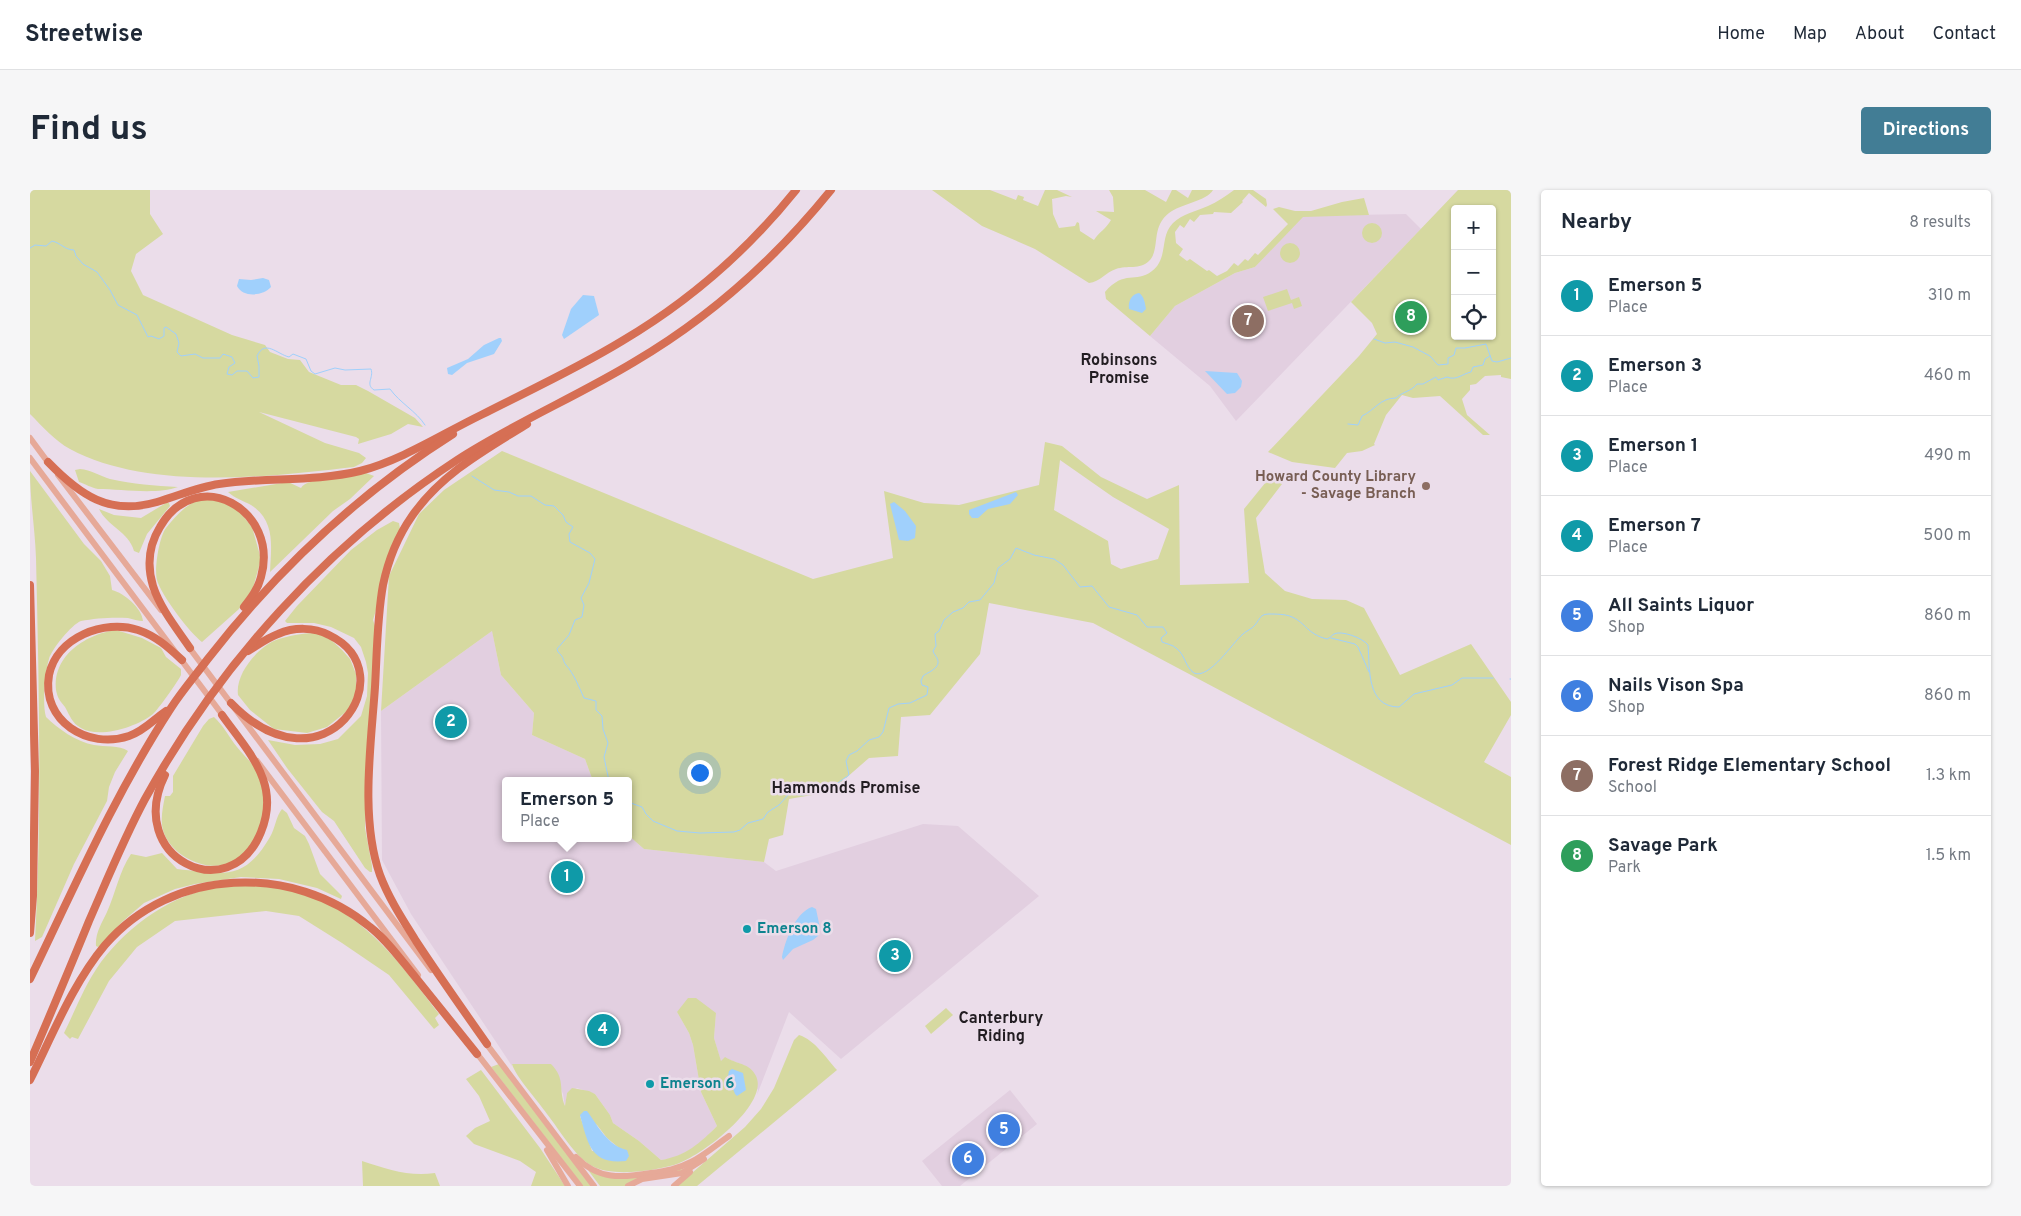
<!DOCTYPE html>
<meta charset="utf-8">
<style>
body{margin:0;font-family:Overpass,sans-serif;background:#f6f6f7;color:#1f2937}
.controls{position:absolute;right:15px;top:15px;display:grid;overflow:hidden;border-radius:5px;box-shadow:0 1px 4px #0004}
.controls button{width:45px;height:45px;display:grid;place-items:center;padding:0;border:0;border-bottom:1px solid #e0e1e3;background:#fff;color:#1f2937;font:25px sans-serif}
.you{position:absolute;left:669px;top:582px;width:18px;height:18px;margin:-12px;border:4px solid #fff;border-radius:50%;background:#1a73e8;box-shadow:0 0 0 8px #1a73e833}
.badge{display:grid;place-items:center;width:32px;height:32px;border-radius:50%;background:#427d95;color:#fff;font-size:16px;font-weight:700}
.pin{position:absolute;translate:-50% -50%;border:2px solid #fff;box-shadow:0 1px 5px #0006}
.popup{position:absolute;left:472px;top:587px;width:130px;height:65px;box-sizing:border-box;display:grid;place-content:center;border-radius:5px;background:#fff;filter:drop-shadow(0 1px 4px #0005);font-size:16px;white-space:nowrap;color:#747a83}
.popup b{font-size:19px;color:#1f2937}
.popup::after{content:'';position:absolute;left:50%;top:100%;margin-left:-10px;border:10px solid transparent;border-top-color:#fff}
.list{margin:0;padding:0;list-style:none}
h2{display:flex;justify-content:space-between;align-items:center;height:65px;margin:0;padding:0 20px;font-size:21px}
h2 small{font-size:16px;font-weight:400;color:#747a83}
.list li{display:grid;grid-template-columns:32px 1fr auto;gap:15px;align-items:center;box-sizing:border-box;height:80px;padding:0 20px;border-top:1px solid #e0e1e3}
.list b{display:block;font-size:19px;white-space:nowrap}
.list p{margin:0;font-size:16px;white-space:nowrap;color:#747a83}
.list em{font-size:16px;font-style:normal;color:#747a83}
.icon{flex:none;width:28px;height:28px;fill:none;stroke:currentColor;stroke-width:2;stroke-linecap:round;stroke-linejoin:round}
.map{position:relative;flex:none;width:1481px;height:996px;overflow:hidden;border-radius:5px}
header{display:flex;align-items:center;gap:30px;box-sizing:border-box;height:70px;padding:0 25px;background:#fff;border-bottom:1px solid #e0e1e3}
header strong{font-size:24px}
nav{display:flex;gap:28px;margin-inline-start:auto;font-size:18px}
.intro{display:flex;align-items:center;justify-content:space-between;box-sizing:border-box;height:120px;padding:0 30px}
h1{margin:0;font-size:35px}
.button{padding:12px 22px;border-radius:5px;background:#427d95;color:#fff;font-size:18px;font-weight:700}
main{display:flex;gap:30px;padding:0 30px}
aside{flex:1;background:#fff;border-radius:5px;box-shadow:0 1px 4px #0004}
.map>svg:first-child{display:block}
.built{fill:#e2cfe0}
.green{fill:#d6d9a0;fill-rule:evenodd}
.water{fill:#a0d0fc}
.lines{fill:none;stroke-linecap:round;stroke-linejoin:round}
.stream{stroke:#a0d0fc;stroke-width:1}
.major{stroke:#e6a998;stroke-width:6}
.highway{stroke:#d66f54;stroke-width:8}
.education-dot{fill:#8d6e63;stroke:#ebddea;stroke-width:2}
.culture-dot{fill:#0f9aa8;stroke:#ebddea;stroke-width:2}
.labels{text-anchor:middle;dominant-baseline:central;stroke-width:5;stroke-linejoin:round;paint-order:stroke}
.education-label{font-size:15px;font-weight:bold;fill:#785e54;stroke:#ebddea;text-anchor:end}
.culture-label{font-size:15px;font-weight:bold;fill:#0d838f;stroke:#ebddea;text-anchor:start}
.neighbourhood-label{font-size:16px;font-weight:bold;fill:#221d22;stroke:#ebddea}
</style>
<header>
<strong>Streetwise</strong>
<nav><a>Home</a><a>Map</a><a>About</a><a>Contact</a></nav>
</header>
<div class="intro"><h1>Find us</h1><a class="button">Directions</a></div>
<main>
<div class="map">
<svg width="1481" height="996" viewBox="0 0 1481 996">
<rect width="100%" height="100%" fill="#ebddea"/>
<g class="built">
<path d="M 1376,24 L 1391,39 L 1206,231 L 1180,196 L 1120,146 L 1145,116 L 1205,83 L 1225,77 L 1273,26 Z"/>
<path d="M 462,441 L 471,485 L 504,523 L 502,545 L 555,569 L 563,591 L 476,591 L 476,648 L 598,648 L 598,645 L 614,659 L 734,672 L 746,681 L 893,634 L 928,636 L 1009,706 L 811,869 L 759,822 L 727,905 L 728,900 L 711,874 L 695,868 L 691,872 L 684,848 L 686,823 L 647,822 L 659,843 L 663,855 L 671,902 L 687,936 L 667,956 L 644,968 L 631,970 L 609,951 L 583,933 L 580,925 L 565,904 L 547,898 L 537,903 L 535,917 L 533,904 L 521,874 L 482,874 L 482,876 L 381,724 L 352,670 L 351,521 Z"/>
<path d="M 980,900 L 1007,934 L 930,996 L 912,996 L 892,971 Z"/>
</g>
<g class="green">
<path d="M 0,0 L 120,0 L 120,24 L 133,44 L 106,64 L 101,81 L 113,105 L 202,145 L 235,155 L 240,162 L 258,169 L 270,170 L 279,182 L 311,195 L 326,195 L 338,201 L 385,228 L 393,237 L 378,234 L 361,244 L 328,254 L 329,249 L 326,247 L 229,222 L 295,253 L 329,263 L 336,268 L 332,273 L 324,277 C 239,287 118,301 40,259 C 25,251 12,236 0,224 Z"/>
<path d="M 902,0 L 960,0 L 986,10 L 988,5 L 994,7 L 993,10 L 1008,16 L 1015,0 L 1027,0 L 1042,7 L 1036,6 L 1022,9 L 1023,24 L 1029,38 L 1045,36 L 1047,32 L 1049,33 L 1050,41 L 1064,50 C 1069,42 1076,39 1081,30 L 1066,21 L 1084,22 L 1083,7 L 1079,0 L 1115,0 L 1136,12 L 1142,0 L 1146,0 L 1158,8 L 1162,0 L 1183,0 C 1177,11 1150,14 1139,23 C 1120,38 1131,59 1119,71 C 1110,80 1097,75 1086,79 C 1076,82 1070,92 1059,93 L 1005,59 L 952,36 Z"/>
<path d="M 1204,0 L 1223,0 L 1236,9 L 1237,15 L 1236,17 L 1219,3 L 1212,11 L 1213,12 L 1201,23 L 1184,22 L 1183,24 L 1170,25 L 1164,32 L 1160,29 L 1154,38 L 1150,35 L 1145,42 L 1146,53 L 1153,59 L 1149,65 L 1157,71 L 1160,69 L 1177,81 L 1179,80 L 1187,86 L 1197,81 L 1204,73 L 1208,76 L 1215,69 L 1218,71 L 1225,63 L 1228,65 L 1258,34 L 1243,19 L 1249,17 L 1265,21 L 1281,21 L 1312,12 L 1334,8 L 1339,25 L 1273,27 L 1225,77 L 1205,83 L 1145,116 L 1120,146 L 1076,109 L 1075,102 C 1095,79 1105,94 1122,81 C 1139,68 1129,47 1143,33 C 1152,24 1167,21 1178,16 C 1187,12 1196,6 1204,0 Z"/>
<path d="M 1428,0 L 1481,0 L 1481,189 L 1471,187 L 1471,185 L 1455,186 L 1446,194 L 1440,195 L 1440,200 L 1432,209 L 1437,225 L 1460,245 L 1453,245 L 1410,206 L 1383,208 L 1372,205 L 1356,225 L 1344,254 L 1345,255 L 1332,261 L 1317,263 L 1305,278 L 1262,272 L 1238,262 L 1329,166 L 1347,144 L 1342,133 L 1321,112 ZM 1425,19 L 1462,19 L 1462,146 L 1425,146 Z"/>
<circle cx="1342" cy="43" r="10"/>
<circle cx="1260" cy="63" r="10"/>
<path d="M 1257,99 L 1261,110 L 1269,107 L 1272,116 L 1264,119 L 1262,113 L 1238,121 L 1233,107 Z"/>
<path d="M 1015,252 L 1032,256 L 1071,287 L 1117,309 L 1149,295 L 1150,395 L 1219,393 L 1214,319 L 1240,287 L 1252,294 L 1226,328 L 1235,383 L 1255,401 L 1282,409 L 1316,410 L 1334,418 L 1370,485 L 1441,454 L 1481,512 L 1481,525 L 1454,572 L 1481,587 L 1481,655 L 1063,433 L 959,413 L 950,464 L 900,525 L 871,527 L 868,566 L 839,568 L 800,602 L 759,609 L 753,645 L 739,649 L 734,672 L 614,659 L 598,645 L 598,591 L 563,591 L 555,569 L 502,545 L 504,523 L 471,485 L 462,441 L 351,521 L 359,386 L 389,324 L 414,300 L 472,261 L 783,389 L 863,368 L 854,301 L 894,313 L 929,315 L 1009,295 ZM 1030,270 L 1083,307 L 1139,339 L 1128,369 L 1091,379 L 1081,374 L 1078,351 L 1024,320 Z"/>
<path d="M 50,279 C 61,280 70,286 80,289 C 103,294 125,296 148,297 C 126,305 91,299 68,299 C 62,298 55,294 49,292 L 45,280 Z"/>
<path d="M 0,281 L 54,354 L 71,371 L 80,386 L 82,400 C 94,403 112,418 113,431 C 108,431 103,429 98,428 C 84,427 65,428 51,431 C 42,434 21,460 19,469 C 15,482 12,514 16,527 C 28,539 47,552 64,555 C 75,557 89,555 98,561 L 85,582 L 79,597 L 77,611 L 44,674 L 12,747 L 5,751 C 12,624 9,496 6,368 C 5,339 0,310 0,281 Z"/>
<path d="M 336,283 L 344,286 L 320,309 L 303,321 L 240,382 C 241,357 246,331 221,315 C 214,311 204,308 198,302 L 258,292 L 271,298 C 277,287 322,287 336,283 Z"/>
<path d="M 186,309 L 208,320 L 222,337 L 231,369 L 223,398 L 209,419 L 172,452 C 160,443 131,405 127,390 C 124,380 129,347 136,338 C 144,328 155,315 167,311 C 173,309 180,309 186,309 Z"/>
<path d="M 136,313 L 139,313 L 140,316 L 117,344 L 109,363 L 104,361 C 99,342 77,336 69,319 L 84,325 L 111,328 Z"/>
<path d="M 363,331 L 369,333 L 370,339 L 343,430 L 345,436 L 345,467 L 336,580 L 335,638 L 342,676 L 342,682 L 340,682 L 335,678 L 304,631 L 292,622 L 257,578 L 238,550 L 265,555 L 290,554 L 308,549 L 331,526 L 337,506 L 338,483 L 336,472 L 331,457 L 324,448 L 301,437 L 284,433 L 257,433 L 255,431 L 267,416 L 321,360 L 347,340 Z"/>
<path d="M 86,440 L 112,448 L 131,458 L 136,467 L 151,479 L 151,485 C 149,490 127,521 123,524 C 107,537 69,549 51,538 C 42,533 40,526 35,517 C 32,513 28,509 27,504 C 19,468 55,444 86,440 Z"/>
<path d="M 285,443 L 299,448 L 312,460 L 320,469 L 326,484 L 326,502 L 322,517 L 297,537 L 277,543 L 244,539 L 220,520 L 208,505 C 205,484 227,458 246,450 C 258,446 272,443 285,443 Z"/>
<path d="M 184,527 C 193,535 199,547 207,557 C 213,565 222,572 227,581 C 233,591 235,610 233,622 C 230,641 223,658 205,670 C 182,686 140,667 133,640 C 130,629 133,617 135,606 L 140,606 L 143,602 L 143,586 L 173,536 L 179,529 Z"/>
<path d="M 252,619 L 257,623 L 264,638 L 275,646 L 279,654 L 290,684 L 312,706 L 311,709 L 287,698 L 249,689 L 211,687 L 165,694 L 145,699 L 114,713 L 92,732 L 70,756 L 68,757 L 66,756 C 65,743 72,733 77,722 C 86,702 89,682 101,664 L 116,667 L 132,663 L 147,679 C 192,684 214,692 240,647 C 245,639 246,626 252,619 Z"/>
<path d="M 232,696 C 253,699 276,702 295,712 C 346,738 375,780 409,824 L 405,828 L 409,835 L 404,839 L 359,785 L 312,753 L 269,726 L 236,721 L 145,731 L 107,757 L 79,791 L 48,849 L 42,847 L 40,849 L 34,843 C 46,819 55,794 71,772 C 100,734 142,704 190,697 C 204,695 218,696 232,696 Z"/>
<path d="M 658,808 L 666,808 L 686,823 L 684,848 L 691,871 L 695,867 C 706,874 720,873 726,886 C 740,915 668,969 644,975 C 623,981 582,987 562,976 C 545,967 529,939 517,924 C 509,912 485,886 482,874 L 521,874 C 536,889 528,899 535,916 L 537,903 L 542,898 L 559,901 L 565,904 L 580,925 L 583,933 L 609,951 L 631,970 C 656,966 670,953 687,936 L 671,902 L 663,855 L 659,843 L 647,822 ZM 550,926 L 567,935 L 577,948 L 589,958 L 562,961 Z"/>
<path d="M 916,818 L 923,825 L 901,844 L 895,836 Z"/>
<path d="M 769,845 C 785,850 796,868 807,880 L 667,996 L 647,996 L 715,937 L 731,919 L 744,898 L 764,850 Z"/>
<path d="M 469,874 L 561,996 L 553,996 L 461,877 Z"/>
<path d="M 451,880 L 510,958 L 535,996 L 501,996 L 506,982 L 490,971 L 444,954 L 436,946 L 445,938 L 460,931 L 449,906 L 436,889 Z"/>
<path d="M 332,971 C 357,979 379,987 405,983 L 410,996 L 333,996 Z"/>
<path d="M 650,979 L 655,980 L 595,996 L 570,996 L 558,980 L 572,986 Z"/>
</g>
<g class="water">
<path d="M 233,88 L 239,90 L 241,97 C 233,106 213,108 207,96 L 209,89 L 221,90 Z"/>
<path d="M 1109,103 C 1114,106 1115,113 1116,119 L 1112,123 L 1099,119 C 1098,112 1101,104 1109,103 Z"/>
<path d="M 553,105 L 564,106 L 569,125 L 534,149 L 532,145 L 541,119 Z"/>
<path d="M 469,148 L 471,148 L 472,151 L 464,164 L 437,173 L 422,185 L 418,184 L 417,178 L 438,169 L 454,155 Z"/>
<path d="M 1175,181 L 1207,183 L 1212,191 L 1211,197 L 1205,203 L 1197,204 Z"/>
<path d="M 986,302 L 988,305 L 980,314 L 958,319 L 948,328 L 942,328 L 939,324 L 939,320 Z"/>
<path d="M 864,312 L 875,321 L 886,336 L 885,348 L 878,351 L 869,350 L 860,314 Z"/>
<path d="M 782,717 L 786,719 L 790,738 L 788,746 L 783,750 L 763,759 L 753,770 L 752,767 C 755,751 765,723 782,717 Z"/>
<path d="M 702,879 L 713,883 L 716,900 L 707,906 L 705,904 L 698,886 L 699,881 Z"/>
<path d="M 554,921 L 557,921 C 568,936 578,956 597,960 L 599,966 L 596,971 C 561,975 558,954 550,925 Z"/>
</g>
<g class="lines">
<g class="stream">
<path d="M 0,58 L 5,55 L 16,56 L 22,51 C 31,53 35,60 44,60 L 46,66 L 53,74 L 67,82 L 80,100 L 88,115 L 107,125 L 118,147 L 121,146 L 129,149 L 134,146 L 134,138 L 136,137 L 146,144 L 149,153 L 147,162 L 151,166 L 165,164 L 173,168 L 190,168 L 193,164 L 202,167 L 205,173 L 199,177 L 197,184 L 202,185 L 207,181 L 217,181 L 223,188 L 229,187 L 229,176 L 227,166 C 235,149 247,164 259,167 L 263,164 L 276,169 L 281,181 L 285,184 L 305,178 L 315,180 L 341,179 C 344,188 335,194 344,200 L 360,199 C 370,213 386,221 395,235"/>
<path d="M 1344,149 L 1355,153 L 1365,152 L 1383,157 L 1400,166 L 1408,175 L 1418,174 L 1418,168 L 1424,165 L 1426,158 L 1435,158 L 1456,154 L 1462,171 L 1467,172 L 1481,168"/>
<path d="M 1318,234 L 1328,235 L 1332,226 C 1345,220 1350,208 1366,208 C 1372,202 1382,201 1387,194 L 1393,194 L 1406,187 L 1408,190 L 1417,187 C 1426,191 1432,184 1441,182 L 1443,177 L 1453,175 L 1455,169 L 1460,166"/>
<path d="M 442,286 L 464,300 L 479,302 L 488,306 L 501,306 L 515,315 L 524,316 L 533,325 L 536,332 L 543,337 L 539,344 L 540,352 L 560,363 L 565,369 L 559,393 L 551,408 L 554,415 L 552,427 L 545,430 L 539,445 L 527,459 L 528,462 C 535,468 532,470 536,475 C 544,484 549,497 554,508 L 566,511 L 566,520 L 572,526 L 573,539 L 578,553 L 574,567 L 579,591"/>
<path d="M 1301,448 L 1325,454 L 1328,457 L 1339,482"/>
<path d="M 1480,489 L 1481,489"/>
<path d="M 598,612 L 612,617 L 616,624 L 623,631 L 647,641 L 670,643 L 704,642 L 710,640 L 718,633 L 733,629 L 738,622 L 749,615 L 759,604 L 773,605 L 798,600 L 819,585 L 816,571 L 819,565 L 827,561 L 839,550 L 849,547 L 853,542 L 859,518 L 868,514 L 880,513 L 897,505 L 898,497 L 892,495 L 891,491 L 893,486 C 898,482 912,478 907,468 C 906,466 904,464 903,461 L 906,456 L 905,444 L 909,441 L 914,430 L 923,422 L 933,418 L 939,412 L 950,410 L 964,393 L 968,378 L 980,369 L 986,358 L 1004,365 L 1024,369 L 1033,375 L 1050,397 L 1062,396 L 1079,417 L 1107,425 L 1117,437 L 1133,437 L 1137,443 L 1131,448 L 1132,452 C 1137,454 1143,455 1146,458 C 1155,464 1155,477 1164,483 C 1179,490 1203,452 1213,444 C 1216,441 1222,439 1225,435 C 1230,429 1230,424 1239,424 C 1245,424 1256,424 1262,427 C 1276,433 1277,444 1297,449 C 1300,448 1301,446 1304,444 C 1311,440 1333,448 1338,455 C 1340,478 1336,517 1369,517 L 1384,504 L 1422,495 L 1432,488 L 1463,488"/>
</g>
<g class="major">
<path d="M 0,248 L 20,275"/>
<path d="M 0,268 L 194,527"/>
<path d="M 28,285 L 131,420"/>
<path d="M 158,456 L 401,780"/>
<path d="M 227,571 L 388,785"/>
<path d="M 455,852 L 564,996"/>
<path d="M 445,861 L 550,996"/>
<path d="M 517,960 L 538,996"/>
<path d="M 546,967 C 568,990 592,988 621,983 C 635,981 648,979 661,972 C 675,965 686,955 699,946"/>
<path d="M 598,996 L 612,989 L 652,983 L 674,969"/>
<path d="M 644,996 L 660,982"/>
</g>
<g class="highway">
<path d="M 18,272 C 50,305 79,326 127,312 C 148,306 168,297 189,294 C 236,287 284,292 330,281 C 372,270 412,244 451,225 C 498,201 546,179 592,151 C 658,112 717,61 766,0"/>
<path d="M 0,395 L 5,581 L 3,706 L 0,743"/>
<path d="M 160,458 C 147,439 130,418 123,396 C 117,376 119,355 130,337 C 167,273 250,320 231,387 C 228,399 221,408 214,417"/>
<path d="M 201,513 C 294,609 378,483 299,445 C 284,437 264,437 248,444 C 237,448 228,455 218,461"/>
<path d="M 136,521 C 123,530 114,541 99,546 C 58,560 11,531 19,485 C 27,447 74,429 108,440 C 126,446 138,457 152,470"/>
<path d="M 135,585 C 94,668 200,719 231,642 C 238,625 239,606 233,589 C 225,566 206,545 192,525"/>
<path d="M 0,789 C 44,698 85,604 141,518 C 152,501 165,486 177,470 C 245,382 328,304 423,244"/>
<path d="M 457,854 C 433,820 409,786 386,751 C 373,730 359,709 350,685 C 330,629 341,555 345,497 C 347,463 347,428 353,395 C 358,371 368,346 382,326 C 411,284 455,260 497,234"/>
<path d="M 0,872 C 20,825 40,778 59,731 C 77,690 94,648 115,609 C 190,473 297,355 427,270 C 484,233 546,207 604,172 C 679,128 746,68 801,0"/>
<path d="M 0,890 C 22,846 43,793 75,755 C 142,677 263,673 340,737 C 358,751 371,770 386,788 C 406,813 427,839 447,864"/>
</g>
</g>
<circle class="education-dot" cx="1396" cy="296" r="5"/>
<g class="culture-dot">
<circle cx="717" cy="739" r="5"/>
<circle cx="620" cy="894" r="5"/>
</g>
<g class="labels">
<g class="education-label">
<text x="1386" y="287">Howard County Library<tspan x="1386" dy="17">- Savage Branch</tspan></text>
</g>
<g class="culture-label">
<text x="727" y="739">Emerson 8</text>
<text x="630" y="894">Emerson 6</text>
</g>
<g class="neighbourhood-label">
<text x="1089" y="171">Robinsons<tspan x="1089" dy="18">Promise</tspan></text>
<text x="816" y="599">Hammonds Promise</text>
<text x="971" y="829">Canterbury<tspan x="971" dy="18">Riding</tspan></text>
</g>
</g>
</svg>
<div class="controls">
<button>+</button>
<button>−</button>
<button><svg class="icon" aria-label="locate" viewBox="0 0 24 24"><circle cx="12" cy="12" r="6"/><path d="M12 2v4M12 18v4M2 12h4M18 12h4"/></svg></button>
</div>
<div class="you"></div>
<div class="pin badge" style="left:537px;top:687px;background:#0f9aa8">1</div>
<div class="popup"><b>Emerson 5</b>Place</div>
<div class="pin badge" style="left:421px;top:532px;background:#0f9aa8">2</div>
<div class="pin badge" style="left:865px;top:766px;background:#0f9aa8">3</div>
<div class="pin badge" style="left:573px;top:840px;background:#0f9aa8">4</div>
<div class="pin badge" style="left:974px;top:940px;background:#3f7fe0">5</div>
<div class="pin badge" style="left:938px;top:969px;background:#3f7fe0">6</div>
<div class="pin badge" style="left:1218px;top:131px;background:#8d6e63">7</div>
<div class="pin badge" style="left:1381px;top:127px;background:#2e9e5b">8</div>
</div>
<aside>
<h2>Nearby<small>8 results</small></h2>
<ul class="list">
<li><span class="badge" style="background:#0f9aa8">1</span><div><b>Emerson 5</b><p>Place</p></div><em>310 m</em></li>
<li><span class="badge" style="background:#0f9aa8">2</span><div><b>Emerson 3</b><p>Place</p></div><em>460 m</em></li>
<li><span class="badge" style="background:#0f9aa8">3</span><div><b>Emerson 1</b><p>Place</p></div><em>490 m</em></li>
<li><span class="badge" style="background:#0f9aa8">4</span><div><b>Emerson 7</b><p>Place</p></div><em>500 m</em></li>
<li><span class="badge" style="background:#3f7fe0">5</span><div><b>All Saints Liquor</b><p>Shop</p></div><em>860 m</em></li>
<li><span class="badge" style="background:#3f7fe0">6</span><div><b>Nails Vison Spa</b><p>Shop</p></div><em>860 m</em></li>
<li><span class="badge" style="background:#8d6e63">7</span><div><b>Forest Ridge Elementary School</b><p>School</p></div><em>1.3 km</em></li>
<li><span class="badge" style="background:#2e9e5b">8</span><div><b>Savage Park</b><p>Park</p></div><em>1.5 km</em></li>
</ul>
</aside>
</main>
